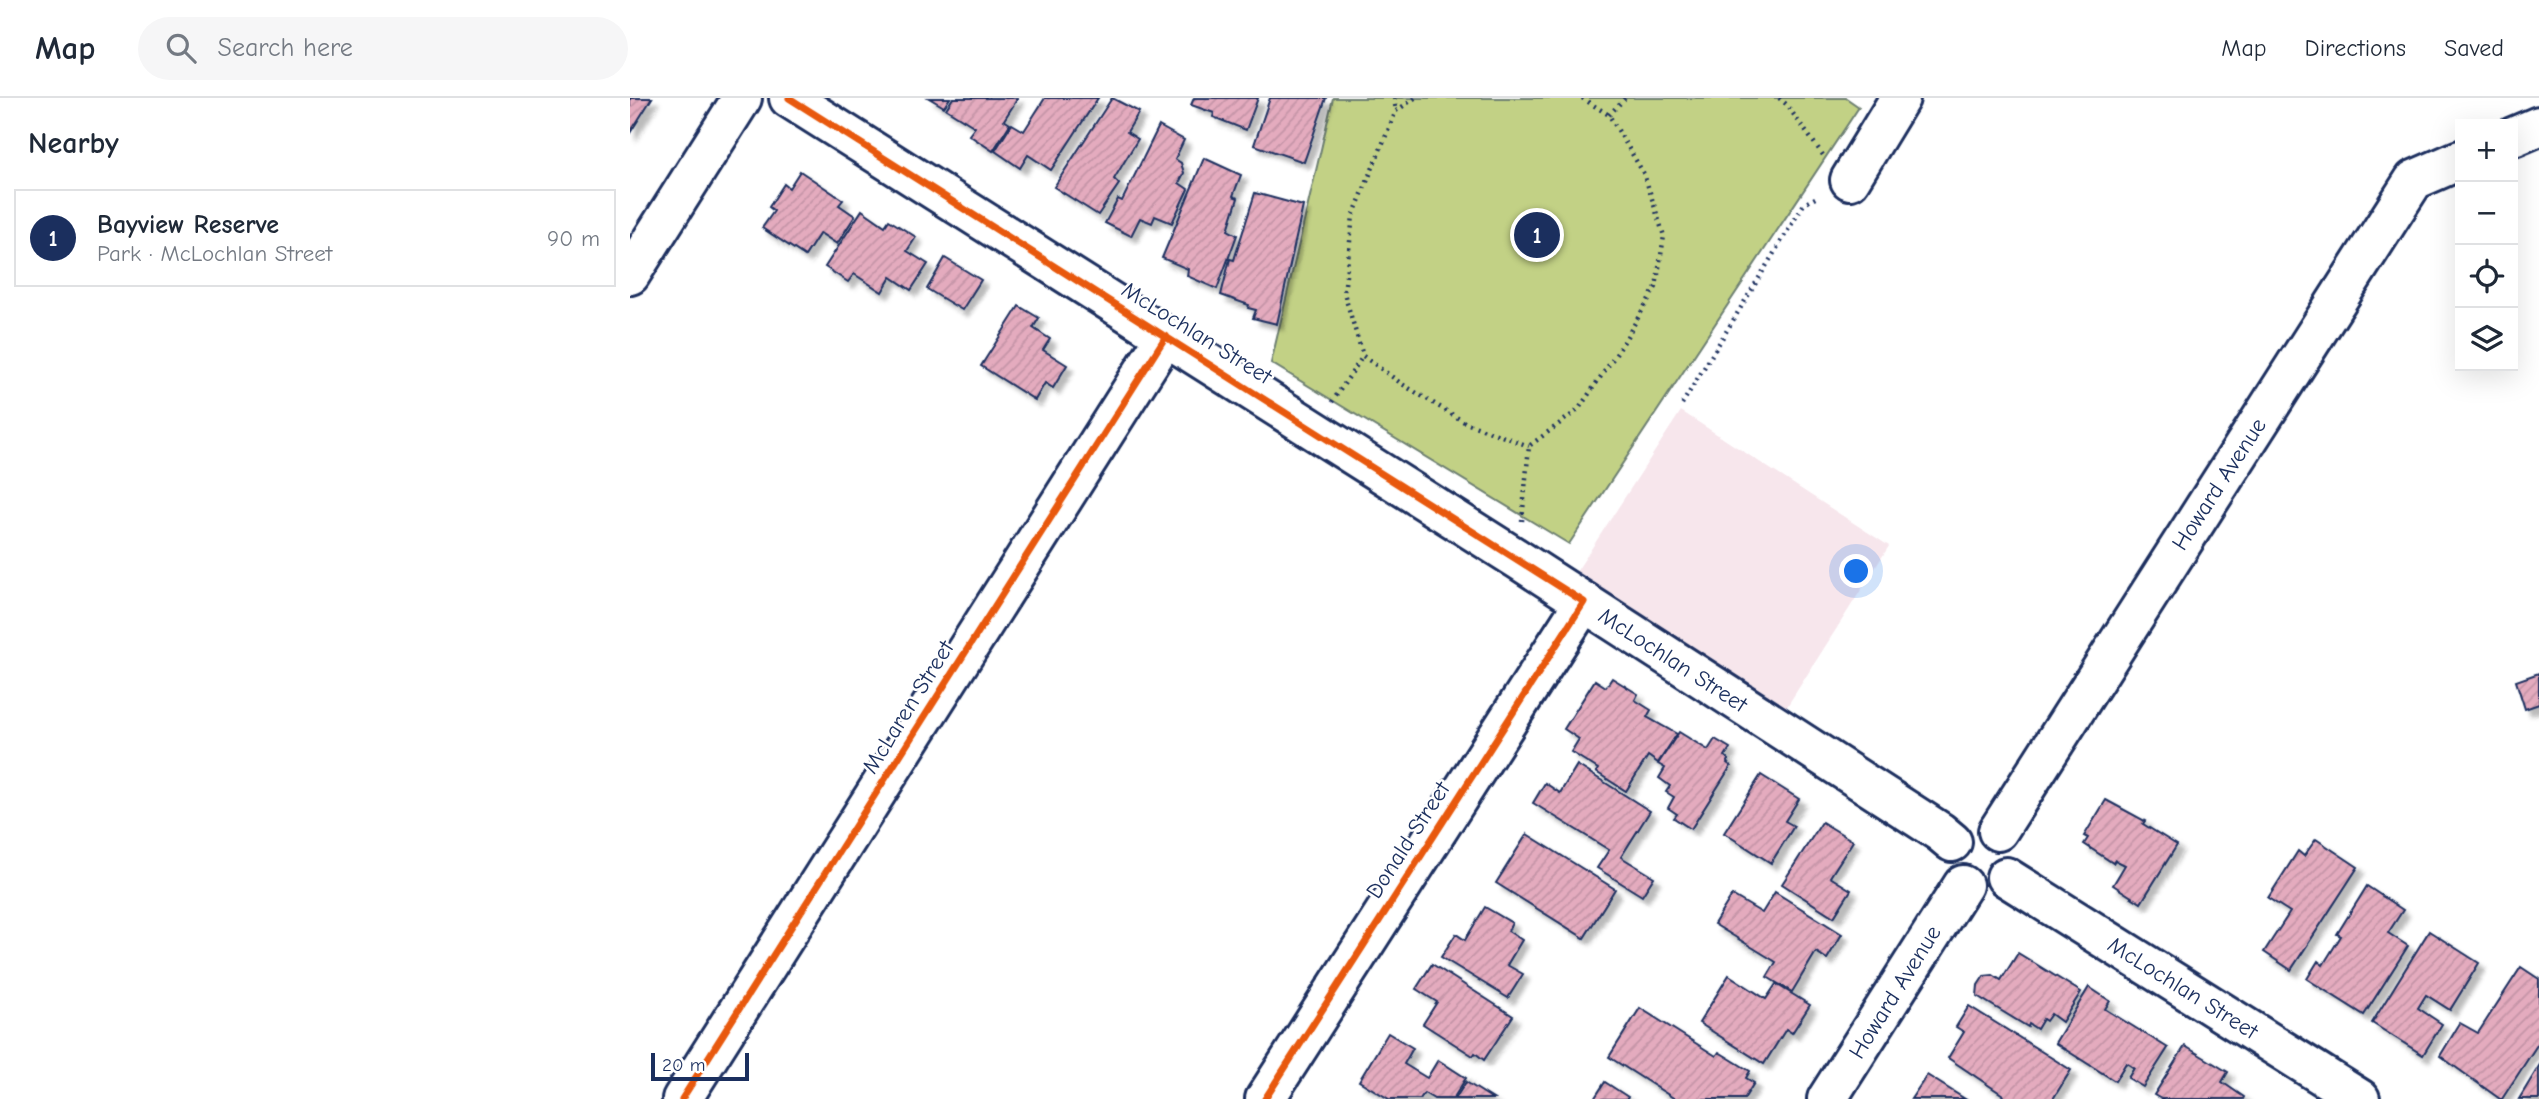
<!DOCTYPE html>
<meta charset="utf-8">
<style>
body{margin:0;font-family:"Comic Neue",sans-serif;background:#f6f6f7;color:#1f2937}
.controls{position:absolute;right:21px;top:21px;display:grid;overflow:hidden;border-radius:0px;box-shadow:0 7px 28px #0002}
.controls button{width:63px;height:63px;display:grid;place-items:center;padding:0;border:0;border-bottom:2px solid #e0e1e3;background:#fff;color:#1f2937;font:35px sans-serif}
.scale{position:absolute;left:21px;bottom:18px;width:98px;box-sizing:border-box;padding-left:7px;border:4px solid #1b2f5e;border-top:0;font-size:19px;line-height:24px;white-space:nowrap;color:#1b2f5e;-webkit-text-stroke:5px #fff;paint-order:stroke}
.you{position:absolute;left:1227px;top:474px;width:24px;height:24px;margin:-18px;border:5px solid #fff;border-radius:50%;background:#1a73e8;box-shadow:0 0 0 10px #1a73e833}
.badge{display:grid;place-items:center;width:46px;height:46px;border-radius:50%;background:#1b2f5e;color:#fff;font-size:23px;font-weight:700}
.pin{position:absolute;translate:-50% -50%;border:4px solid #fff;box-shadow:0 2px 7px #0006}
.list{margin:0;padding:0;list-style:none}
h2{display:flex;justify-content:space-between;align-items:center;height:91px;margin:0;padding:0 28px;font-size:30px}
h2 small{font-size:23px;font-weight:400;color:#747a83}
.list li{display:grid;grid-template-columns:46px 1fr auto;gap:21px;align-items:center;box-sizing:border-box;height:98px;margin:0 14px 14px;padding:0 14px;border:2px solid #e0e1e3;border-radius:0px}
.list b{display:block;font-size:26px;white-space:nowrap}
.list p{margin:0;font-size:23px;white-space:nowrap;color:#747a83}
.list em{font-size:23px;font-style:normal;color:#747a83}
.icon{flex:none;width:38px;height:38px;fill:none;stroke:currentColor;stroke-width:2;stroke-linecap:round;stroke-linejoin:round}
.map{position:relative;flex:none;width:1909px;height:1001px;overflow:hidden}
header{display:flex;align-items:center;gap:42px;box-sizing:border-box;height:98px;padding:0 35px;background:#fff;border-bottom:2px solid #e0e1e3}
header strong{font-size:33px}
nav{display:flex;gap:38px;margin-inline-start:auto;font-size:24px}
.search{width:490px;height:63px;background:#f6f6f7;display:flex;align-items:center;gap:18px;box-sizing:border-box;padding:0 24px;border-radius:38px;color:#747a83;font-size:26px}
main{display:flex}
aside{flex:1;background:#fff}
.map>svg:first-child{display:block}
.built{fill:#f7e6ec}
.green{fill:#c2d185;stroke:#6e8072;stroke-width:2}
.building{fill:url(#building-hatch);stroke:#1b2f5e;stroke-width:2;filter:url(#shadow)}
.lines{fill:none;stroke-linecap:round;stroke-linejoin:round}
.minor-casing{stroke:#1b2f5e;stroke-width:44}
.path{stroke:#1b2f5e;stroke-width:4.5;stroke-dasharray:2 5;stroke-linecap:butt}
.minor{stroke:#fff;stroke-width:38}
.cycleway-casing{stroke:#fff;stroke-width:11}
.cycleway{stroke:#e8590c;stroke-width:7}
.labels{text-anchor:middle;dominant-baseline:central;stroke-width:5;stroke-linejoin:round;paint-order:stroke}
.street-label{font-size:23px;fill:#1b2f5e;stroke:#fff}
</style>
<header>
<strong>Map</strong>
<div class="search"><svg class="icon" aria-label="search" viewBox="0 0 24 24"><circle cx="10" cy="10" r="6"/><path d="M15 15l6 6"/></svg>Search here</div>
<nav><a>Map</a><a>Directions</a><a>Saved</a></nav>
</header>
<main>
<aside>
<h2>Nearby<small></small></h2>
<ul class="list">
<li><span class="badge">1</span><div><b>Bayview Reserve</b><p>Park · McLochlan Street</p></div><em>90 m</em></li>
</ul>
</aside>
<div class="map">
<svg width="1909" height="1001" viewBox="0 0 1909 1001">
<defs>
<pattern id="building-hatch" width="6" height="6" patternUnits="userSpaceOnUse" patternTransform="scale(1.75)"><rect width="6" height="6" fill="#e4abbe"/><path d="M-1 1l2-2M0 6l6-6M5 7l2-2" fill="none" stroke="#c393a6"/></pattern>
<filter id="shadow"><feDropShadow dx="6" dy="6" stdDeviation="2" flood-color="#0004"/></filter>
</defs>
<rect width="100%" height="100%" fill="#fff"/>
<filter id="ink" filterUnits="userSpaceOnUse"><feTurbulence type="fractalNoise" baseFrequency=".0143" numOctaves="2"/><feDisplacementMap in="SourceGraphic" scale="14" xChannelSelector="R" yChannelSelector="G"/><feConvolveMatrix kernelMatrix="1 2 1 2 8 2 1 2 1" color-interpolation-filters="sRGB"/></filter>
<g filter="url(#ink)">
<path class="built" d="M 1051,313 L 1259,448 L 1149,621 L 939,485 Z"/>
<path class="green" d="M 703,0 L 1216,0 L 1229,9 L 939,446 L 641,265 Z"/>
<g class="building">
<path d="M 0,0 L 22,0 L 0,35 Z"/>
<path d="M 299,0 L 320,0 L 314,9 Z"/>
<path d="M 323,0 L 388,0 L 374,22 L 380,26 L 363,53 L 339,37 L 345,29 L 316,11 Z"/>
<path d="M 415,0 L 468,0 L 421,72 L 398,57 L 390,70 L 365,53 L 382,26 L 394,33 Z"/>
<path d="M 482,0 L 509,14 L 497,34 L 508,41 L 484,81 L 489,86 L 468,117 L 424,89 Z"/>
<path d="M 564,0 L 628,0 L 616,32 L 583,19 L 584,15 L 561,7 Z"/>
<path d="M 640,0 L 696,0 L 674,64 L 624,47 Z"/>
<path d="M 529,28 L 554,42 L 545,61 L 551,65 L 554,75 L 549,85 L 558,91 L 542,125 L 525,118 L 522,125 L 510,120 L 501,138 L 475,125 L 488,101 L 492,103 Z"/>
<path d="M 574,60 L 611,77 L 603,98 L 608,100 L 598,132 L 607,137 L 587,191 L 557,178 L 558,171 L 532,160 Z"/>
<path d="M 170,73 L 213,102 L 209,107 L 225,118 L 207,146 L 190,135 L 175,158 L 132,130 L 144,113 L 139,109 L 154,86 L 159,90 Z"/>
<path d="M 625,95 L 673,108 L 647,226 L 623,220 L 626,212 L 618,210 L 619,207 L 591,197 L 600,161 L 604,162 Z"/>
<path d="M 232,112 L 255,128 L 259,122 L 286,139 L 277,153 L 298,166 L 281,192 L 261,179 L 252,194 L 224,176 L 218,184 L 195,169 Z"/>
<path d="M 315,160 L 351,182 L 332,212 L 297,191 Z"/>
<path d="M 389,208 L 409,220 L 403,230 L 420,241 L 413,252 L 437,267 L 423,290 L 415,285 L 405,302 L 351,268 Z"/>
<path d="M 1909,575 L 1909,606 L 1895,611 L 1886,583 Z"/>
<path d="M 982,580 L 1008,596 L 1005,602 L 1021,612 L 1017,619 L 1047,636 L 1028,665 L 1018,658 L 996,693 L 966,674 L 968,671 L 941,654 L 949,641 L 934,631 L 965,582 L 976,589 Z"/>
<path d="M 1049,634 L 1078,652 L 1085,641 L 1100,650 L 1095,658 L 1099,662 L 1097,665 L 1101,668 L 1061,731 L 1044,720 L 1047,716 L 1038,710 L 1044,699 L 1036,694 L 1040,688 L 1029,680 L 1035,670 L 1028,666 Z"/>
<path d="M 947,667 L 1020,713 L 991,759 L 1024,779 L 1012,798 L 967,770 L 979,752 L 903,705 L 915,685 L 930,695 Z"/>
<path d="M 1131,677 L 1169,701 L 1155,723 L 1164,728 L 1141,765 L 1094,735 Z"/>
<path d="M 1476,702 L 1515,723 L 1513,726 L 1547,747 L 1511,805 L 1483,787 L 1495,767 L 1485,762 L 1483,765 L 1454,746 L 1458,740 L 1454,738 Z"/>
<path d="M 1192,724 L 1223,743 L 1200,779 L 1221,792 L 1204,819 L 1152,786 Z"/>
<path d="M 897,736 L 985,791 L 954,840 L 866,785 Z"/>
<path d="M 1686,741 L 1728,769 L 1661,872 L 1634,854 L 1660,814 L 1638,800 L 1668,753 L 1674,758 Z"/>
<path d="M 1737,788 L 1773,812 L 1758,835 L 1778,848 L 1734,917 L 1677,881 L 1688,863 L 1693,867 L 1711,838 L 1707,836 Z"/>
<path d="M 1145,794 L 1212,836 L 1197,861 L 1186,854 L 1162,894 L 1137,879 L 1146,864 L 1084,826 L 1102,797 L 1132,815 Z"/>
<path d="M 855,809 L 882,825 L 878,833 L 892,842 L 877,867 L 893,876 L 878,900 L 811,859 L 826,836 L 835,842 Z"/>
<path d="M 1799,833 L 1849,865 L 1820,912 L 1796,897 L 1788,910 L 1812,926 L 1793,957 L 1742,925 Z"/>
<path d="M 1388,855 L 1451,894 L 1432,924 L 1421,916 L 1416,923 L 1413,921 L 1407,931 L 1399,926 L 1398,929 L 1347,898 L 1348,887 L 1354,878 L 1363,877 L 1371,882 Z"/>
<path d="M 802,866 L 883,918 L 854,962 L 845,955 L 843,958 L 793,926 L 807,904 L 786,891 Z"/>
<path d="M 1891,869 L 1909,881 L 1909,944 L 1872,1001 L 1870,1001 L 1810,958 L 1830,925 L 1848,935 Z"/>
<path d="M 1099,877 L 1136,901 L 1146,886 L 1180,907 L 1162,935 L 1156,931 L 1134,966 L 1069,925 Z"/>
<path d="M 1459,889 L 1480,903 L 1475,911 L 1538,950 L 1513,989 L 1498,980 L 1504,970 L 1496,965 L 1485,983 L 1425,945 Z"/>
<path d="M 1339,908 L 1441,972 L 1423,1001 L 1370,1001 L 1373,997 L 1318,960 L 1334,934 L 1326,929 Z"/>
<path d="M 1010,910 L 1086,958 L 1089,954 L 1120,973 L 1116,980 L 1124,985 L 1114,1001 L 1045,1001 L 979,959 Z"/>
<path d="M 758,935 L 783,950 L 774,966 L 797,980 L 808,962 L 836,980 L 823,1001 L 804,1001 L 794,995 L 790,1001 L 759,1001 L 729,983 Z"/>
<path d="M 1555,948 L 1598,974 L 1592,984 L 1614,999 L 1613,1001 L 1531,1001 L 1524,997 Z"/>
<path d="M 1909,968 L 1909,1001 L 1889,1001 Z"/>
<path d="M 1297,977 L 1335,1001 L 1281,1001 Z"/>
<path d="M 836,984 L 863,1001 L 825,1001 Z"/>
<path d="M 975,984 L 998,999 L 997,1001 L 964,1001 Z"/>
</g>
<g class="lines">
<g class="minor-casing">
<g id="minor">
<path d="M 159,0 L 889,462 L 1310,734 L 1322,744"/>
<path d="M 1883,39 L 1909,28"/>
<path d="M 1220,82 L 1270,0"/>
<path d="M 0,177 L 112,0"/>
<path d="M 1368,733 L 1784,82 L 1830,62"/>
<path d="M 1376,779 L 1730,1001"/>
<path d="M 52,1001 L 536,238"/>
<path d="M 635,1001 L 954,504"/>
<path d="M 1197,1001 L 1333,787"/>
</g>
</g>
<g class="path">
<path d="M 764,0 L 766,13"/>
<path d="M 785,0 L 766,13 L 723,118 L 714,195 L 733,258 L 772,286 L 836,325 L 899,348"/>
<path d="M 1149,0 L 1156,6 L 1193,57"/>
<path d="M 979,17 L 995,0"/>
<path d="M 702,304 L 733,258"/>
<path d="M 1052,306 L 1174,106 L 1189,98"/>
<path d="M 892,423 L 899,348 L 948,312 L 989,252 L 1026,189 L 1034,138 L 1014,76 L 979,17 L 952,0"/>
</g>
<use href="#minor" class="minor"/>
<g class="cycleway-casing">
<g id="cycleway">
<path d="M 159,0 L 954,504 L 635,1001"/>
<path d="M 52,1001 L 536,238"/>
</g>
</g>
<use href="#cycleway" class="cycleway"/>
</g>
</g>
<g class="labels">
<g class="street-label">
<text transform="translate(567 235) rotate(32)">McLochlan Street</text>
<text transform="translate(1589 386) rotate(-57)">Howard Avenue</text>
<text transform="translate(1043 562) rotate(33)">McLochlan Street</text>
<text transform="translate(278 609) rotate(-58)">McLaren Street</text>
<text transform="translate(778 742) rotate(-57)">Donald Street</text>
<text transform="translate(1553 890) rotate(32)">McLochlan Street</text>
<text transform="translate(1265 894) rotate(-58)">Howard Avenue</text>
</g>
</g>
</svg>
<div class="controls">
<button>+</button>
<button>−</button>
<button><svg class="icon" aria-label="locate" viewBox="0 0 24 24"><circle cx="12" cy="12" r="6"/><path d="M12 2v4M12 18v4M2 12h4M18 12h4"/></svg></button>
<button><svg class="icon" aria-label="layers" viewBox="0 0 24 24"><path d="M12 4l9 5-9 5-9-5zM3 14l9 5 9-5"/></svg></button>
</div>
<div class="scale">20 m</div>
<div class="you"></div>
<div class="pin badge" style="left:907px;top:137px">1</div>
</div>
</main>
